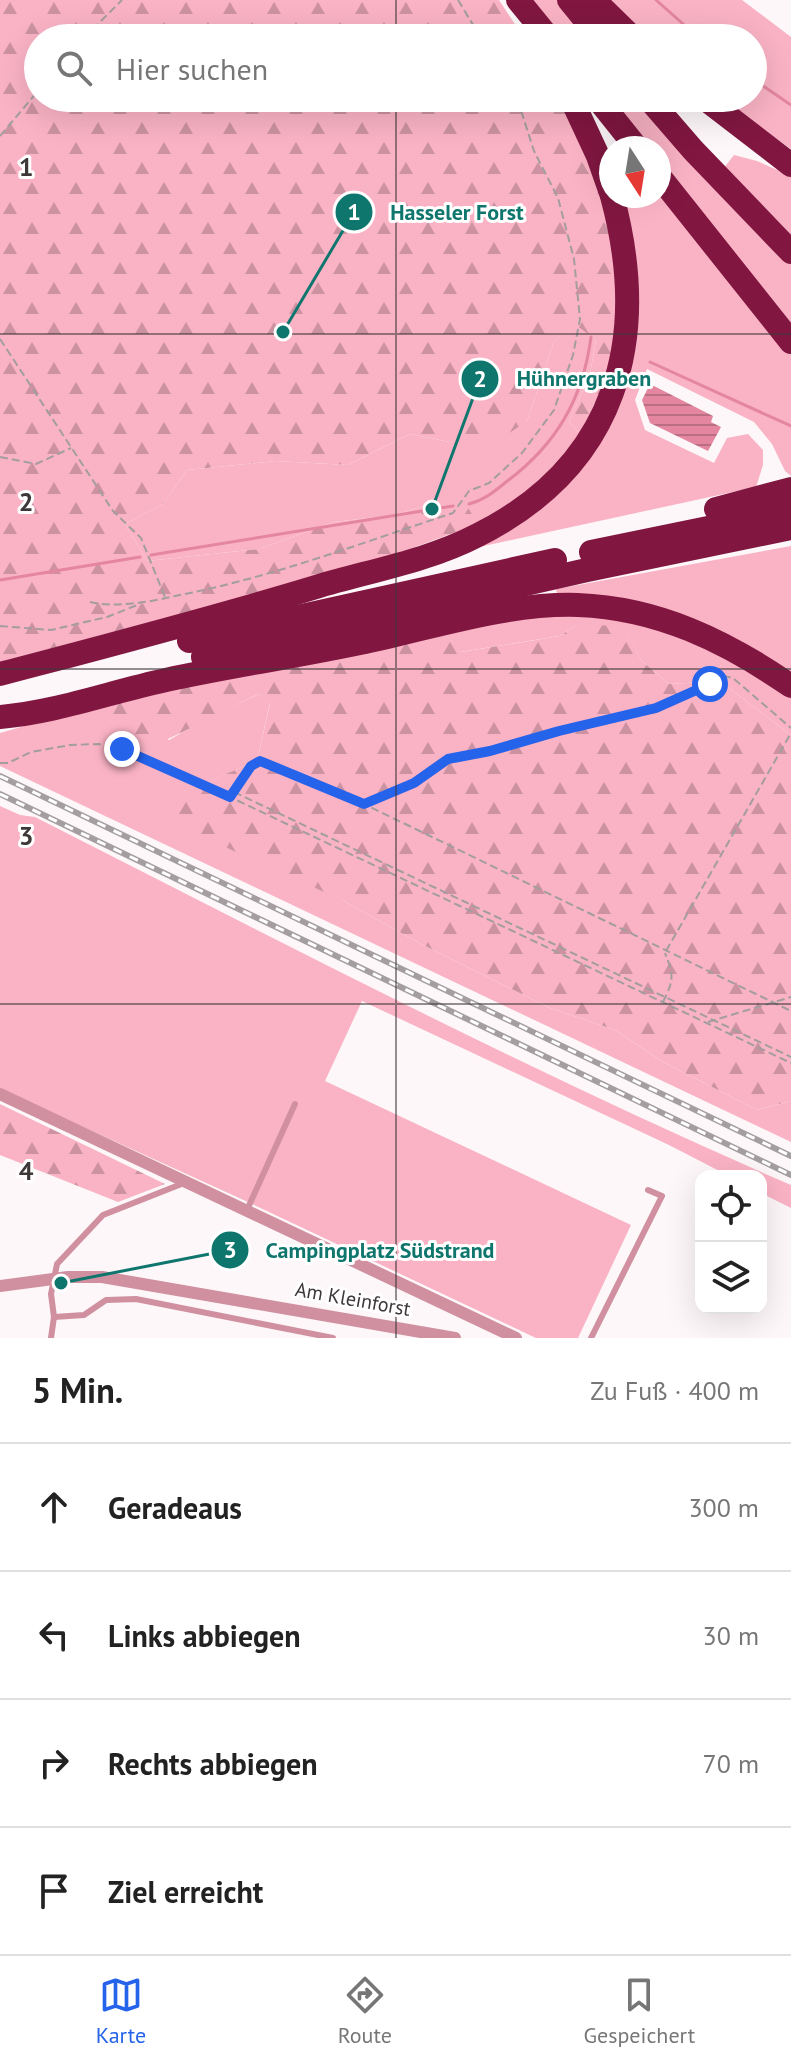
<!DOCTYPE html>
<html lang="de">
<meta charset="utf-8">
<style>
body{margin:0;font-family:"PT Sans",sans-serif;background:#f2f2f2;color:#222}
.controls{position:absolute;right:24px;bottom:24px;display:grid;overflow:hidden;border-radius:16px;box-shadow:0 8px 32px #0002}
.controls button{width:72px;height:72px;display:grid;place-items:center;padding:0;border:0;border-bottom:2px solid #e0e0e0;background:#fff;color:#222;font:40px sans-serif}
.compass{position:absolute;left:599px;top:136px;width:72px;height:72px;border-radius:50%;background:#fff;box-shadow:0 8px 32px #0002;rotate:168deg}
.stop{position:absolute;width:24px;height:24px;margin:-18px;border:6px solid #2563eb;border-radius:50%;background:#fff}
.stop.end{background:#2563eb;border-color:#fff;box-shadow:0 2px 8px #0008}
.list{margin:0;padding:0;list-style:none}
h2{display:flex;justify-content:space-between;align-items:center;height:104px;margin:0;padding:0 32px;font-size:34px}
h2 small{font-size:26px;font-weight:400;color:#767676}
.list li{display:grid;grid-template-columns:52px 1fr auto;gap:24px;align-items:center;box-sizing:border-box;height:128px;padding:0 32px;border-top:2px solid #e0e0e0}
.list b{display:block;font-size:30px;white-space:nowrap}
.list em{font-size:26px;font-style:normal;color:#767676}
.icon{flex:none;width:44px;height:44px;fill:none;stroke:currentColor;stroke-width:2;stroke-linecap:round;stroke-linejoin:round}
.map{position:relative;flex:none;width:791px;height:1338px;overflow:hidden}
.search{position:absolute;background:#fff;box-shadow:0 8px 32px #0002;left:24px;right:24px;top:24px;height:88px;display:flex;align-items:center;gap:20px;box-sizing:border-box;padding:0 28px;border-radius:44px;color:#767676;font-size:30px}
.sheet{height:616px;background:#fff}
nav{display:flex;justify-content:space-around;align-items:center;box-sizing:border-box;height:112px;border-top:2px solid #e0e0e0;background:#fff;font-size:22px;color:#767676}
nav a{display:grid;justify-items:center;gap:4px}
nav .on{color:#2563eb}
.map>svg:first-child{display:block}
.green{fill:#fab3c5}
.forest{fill:url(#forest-firs)}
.water{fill:url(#water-rules)}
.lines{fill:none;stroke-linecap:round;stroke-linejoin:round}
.stream{stroke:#e486a0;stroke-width:3}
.path{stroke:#a39d9f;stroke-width:2;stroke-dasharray:8 4;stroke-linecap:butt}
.lane{stroke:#d090a0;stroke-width:6}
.street{stroke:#d090a0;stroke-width:12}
.highway{stroke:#811741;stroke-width:24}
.rail-casing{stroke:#a49ea0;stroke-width:6}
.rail{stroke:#fff;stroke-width:3;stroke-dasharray:9;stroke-linecap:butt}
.route{stroke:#2563eb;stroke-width:10}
.grid{fill:none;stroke:#3d3738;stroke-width:2;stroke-opacity:0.55}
.labels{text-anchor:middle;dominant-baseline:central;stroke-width:6;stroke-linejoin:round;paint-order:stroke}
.street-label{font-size:20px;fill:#3d3738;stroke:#fff}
.grid-label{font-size:26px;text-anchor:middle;font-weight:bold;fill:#3d3738;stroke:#fff;stroke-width:6;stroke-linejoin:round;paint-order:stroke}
.leader{fill:none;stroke:#0f766e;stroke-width:3}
.callout-dot{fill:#0f766e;stroke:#fff;stroke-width:3}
.mark-label{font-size:24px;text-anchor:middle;font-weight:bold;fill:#fff}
.callout-label{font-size:22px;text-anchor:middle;font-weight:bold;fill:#0f766e;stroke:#fff;stroke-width:6;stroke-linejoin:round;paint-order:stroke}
</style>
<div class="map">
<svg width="791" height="1338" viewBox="0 0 791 1338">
<defs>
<pattern id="forest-firs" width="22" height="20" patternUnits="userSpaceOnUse" patternTransform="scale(2)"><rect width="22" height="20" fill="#fab3c5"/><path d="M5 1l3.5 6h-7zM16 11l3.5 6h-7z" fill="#cc92a1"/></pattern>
<pattern id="water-rules" width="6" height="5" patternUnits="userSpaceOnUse" patternTransform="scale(2)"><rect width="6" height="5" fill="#e486a0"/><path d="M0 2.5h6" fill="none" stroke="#ba6e83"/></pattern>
</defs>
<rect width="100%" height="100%" fill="#fdf7f9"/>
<g class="green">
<path d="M 530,0 L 560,0 L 591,38 L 560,38 Z"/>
<path d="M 607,0 L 742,0 L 791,37 L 791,149 L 719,98 L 753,98 L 753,38 L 647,38 Z"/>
<path d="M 607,98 L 639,98 L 791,263 L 791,328 L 659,163 L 659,148 L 647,148 Z"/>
<path d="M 734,155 L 757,161 L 791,176 L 791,240 L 723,169 Z"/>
<path d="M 659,187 L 791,355 L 791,476 L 785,471 L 772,444 L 754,422 L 647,369 L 635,400 L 645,430 L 714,463 L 727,438 L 748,434 L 763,450 L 763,465 L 756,487 L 479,547 L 590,448 L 618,196 L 659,196 Z"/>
<path d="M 576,324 L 596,340 L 590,374 L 569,422 L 580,434 L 545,479 L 478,524 L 433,503 L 394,515 L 334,522 L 259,549 L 147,561 L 125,524 L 163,504 L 187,470 L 276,461 L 348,465 L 410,434 L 450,442 L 527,421 L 554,341 Z"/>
<path d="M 791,546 L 791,735 L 720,681 L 669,684 L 642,661 L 622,626 L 575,626 L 560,636 L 460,652 L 444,633 L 561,612 L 556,589 Z"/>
<path d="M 259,694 L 270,702 L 257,761 L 171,797 L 344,901 L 421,944 L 550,1008 L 615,1030 L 663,1062 L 757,1110 L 791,1101 L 791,1142 L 0,766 L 0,733 L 101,704 L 169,740 L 209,717 Z"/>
<path d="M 0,806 L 20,815 L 35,817 C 285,944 534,1074 791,1185 L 791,1208 L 761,1193 L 761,1176 L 729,1176 L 669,1145 L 362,1001 L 325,1081 L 631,1225 L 578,1338 L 536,1338 L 250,1203 L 0,1089 Z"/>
</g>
<g class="forest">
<path d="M 0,0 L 499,0 L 524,38 L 38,38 L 38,98 L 558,98 L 584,145 L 617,249 L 614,363 L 580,434 L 569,422 L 590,374 L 596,340 L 576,325 L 554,341 L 527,421 L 508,434 L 450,442 L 410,434 L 348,465 L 276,461 L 187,470 L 163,504 L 125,524 L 147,561 L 259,549 L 334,522 L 394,515 L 433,503 L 465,503 L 478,524 L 366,565 L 0,662 Z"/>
<path d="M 622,625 L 642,661 L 669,684 L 720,681 L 791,735 L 791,1101 L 757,1110 L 663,1062 L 615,1030 L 550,1008 L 421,944 L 344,901 L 177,825 L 170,797 L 257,761 L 270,703 L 259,694 C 218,712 181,736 139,751 L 104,733 L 101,704 L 444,633 L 461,652 L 560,636 L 575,626 Z"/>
<path d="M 0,1104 L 165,1184 L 118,1202 L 0,1155 Z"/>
</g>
<path class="water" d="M 654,386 L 713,416 L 711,422 L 721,427 L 708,451 L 650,423 L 642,400 L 648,388 Z"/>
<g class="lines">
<g class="stream">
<path d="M 656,0 L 699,38"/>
<path d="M 753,79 L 791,105"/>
<path d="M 650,362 L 791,426"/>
<path d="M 469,504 C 484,500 494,492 506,482 C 556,445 583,399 591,337"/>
<path d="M 151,555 L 453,506"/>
<path d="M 0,580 L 140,557"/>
</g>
<g class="path">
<path d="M 458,0 L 481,38"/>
<path d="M 84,38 L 122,0"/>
<path d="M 0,136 L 38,91"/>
<path d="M 0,339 L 113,511 L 141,538 L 165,597"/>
<path d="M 0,457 L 36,464 L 71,448"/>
<path d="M 90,602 C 116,608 149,602 175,596 C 270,578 361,543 453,513 L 469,491 L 489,483 L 522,453 L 554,410 L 573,355 L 580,319 L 574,259 L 558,198 L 534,151 L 517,98"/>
<path d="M 0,626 L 51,630 L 107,617 L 140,604"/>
<path d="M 0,763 L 8,763 L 31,752 L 70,745 L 99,744 L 122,749 L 230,797 L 791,1063"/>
<path d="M 234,792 L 791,1057"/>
<path d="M 230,796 L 251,766 L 255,762 L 265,762 L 364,804 L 791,1011"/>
<path d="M 364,804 L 414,783 L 448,759 L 490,751 L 559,731 L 656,708 L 724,676 L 733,678 L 791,728"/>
<path d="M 666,951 L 791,733"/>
<path d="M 663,1002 C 674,980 674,976 665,953"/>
<path d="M 708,1022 L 791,997"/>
</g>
<g class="lane">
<path d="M 247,1210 L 295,1104"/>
<path d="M 54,1317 L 84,1315 L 106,1300 L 136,1299 L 333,1338"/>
<path d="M 51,1338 L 54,1317 L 51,1294 L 57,1264 L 103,1215 L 184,1183"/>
<path d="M 591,1338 L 662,1196 L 648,1190"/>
</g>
<g class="street">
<path d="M 0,1094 L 516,1338"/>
<path d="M 0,1286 L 68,1277 L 102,1277 L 455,1338"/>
</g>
<g class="highway">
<path d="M 518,0 L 549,38"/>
<path d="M 569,0 L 600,38"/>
<path d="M 594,0 L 633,38"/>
<path d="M 571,98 L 598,156 L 611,193"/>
<path d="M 597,98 L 637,148"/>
<path d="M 648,98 L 693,150 L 791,252"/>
<path d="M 704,98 L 791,165"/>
<path d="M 659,176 L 791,342"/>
<path d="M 716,509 L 791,489"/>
<path d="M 591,552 L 791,511"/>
<path d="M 189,641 L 555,560"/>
<path d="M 203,657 L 587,570 L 791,528"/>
<path d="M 0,674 C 106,646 211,619 316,587 C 369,571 428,561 478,535 C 617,465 651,340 612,196"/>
<path d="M 0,717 C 57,712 110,692 166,680 C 239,664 314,654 387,637 C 448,623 514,603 578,605 C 658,608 726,641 791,686"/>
</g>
<g class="rail-casing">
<g id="rail">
<path d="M 0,776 L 791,1156"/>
<path d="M 0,794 L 791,1175"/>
</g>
</g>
<use href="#rail" class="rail"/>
</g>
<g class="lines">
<path class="route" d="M 122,749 L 230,797 L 251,766 L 260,761 L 364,804 L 414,783 L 448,759 L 490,751 L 559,731 L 656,708 L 710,684"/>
</g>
<path class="grid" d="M 396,0 L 396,38M 396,98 L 396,1338M 0,334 L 791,334M 0,669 L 791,669M 0,1004 L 791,1004"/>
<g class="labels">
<g class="street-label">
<text transform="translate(353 1299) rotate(10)">Am Kleinforst</text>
</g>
</g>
<g class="grid-label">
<text x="26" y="176">1</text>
<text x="26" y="511">2</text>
<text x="26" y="845">3</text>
<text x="26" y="1180">4</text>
</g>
<path class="leader" d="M283 332L354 212M432 509L480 379M61 1283L230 1250"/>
<g class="callout-dot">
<circle cx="283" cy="332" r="8"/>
<circle cx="432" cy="509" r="8"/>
<circle cx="61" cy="1283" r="8"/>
<circle cx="354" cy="212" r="20"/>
<circle cx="480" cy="379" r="20"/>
<circle cx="230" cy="1250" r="20"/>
</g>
<g class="mark-label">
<text x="354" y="220">1</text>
<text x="480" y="387">2</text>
<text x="230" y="1258">3</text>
</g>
<g class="callout-label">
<text x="457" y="220">Hasseler Forst</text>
<text x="584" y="386">Hühnergraben</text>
<text x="380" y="1258">Campingplatz Südstrand</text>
</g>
</svg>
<div class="controls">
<button><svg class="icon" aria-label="locate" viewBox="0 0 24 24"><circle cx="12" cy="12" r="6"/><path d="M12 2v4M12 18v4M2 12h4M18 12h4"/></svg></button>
<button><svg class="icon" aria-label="layers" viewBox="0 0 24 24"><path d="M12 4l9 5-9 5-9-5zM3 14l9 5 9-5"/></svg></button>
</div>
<svg class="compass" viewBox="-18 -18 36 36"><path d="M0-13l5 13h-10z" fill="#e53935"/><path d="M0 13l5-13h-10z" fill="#767676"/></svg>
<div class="stop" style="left:710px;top:684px"></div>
<div class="stop end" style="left:122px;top:749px"></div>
<div class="search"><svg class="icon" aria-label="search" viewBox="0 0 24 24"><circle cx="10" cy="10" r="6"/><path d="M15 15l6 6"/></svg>Hier suchen</div>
</div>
<section class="sheet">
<h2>5 Min.<small>Zu Fuß · 400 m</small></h2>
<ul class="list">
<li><svg class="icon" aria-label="ahead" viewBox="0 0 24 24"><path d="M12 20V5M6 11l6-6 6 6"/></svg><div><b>Geradeaus</b></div><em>300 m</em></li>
<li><svg class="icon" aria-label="left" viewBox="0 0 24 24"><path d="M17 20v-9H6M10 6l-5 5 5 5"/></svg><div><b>Links abbiegen</b></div><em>30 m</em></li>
<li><svg class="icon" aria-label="right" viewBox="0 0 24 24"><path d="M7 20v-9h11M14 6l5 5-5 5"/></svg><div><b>Rechts abbiegen</b></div><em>70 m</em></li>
<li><svg class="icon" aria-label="arrive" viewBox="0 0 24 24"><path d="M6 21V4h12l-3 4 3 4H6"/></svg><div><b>Ziel erreicht</b></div></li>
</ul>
</section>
<nav>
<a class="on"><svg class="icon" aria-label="map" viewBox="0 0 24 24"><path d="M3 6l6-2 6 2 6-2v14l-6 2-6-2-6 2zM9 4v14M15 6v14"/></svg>Karte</a>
<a><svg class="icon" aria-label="directions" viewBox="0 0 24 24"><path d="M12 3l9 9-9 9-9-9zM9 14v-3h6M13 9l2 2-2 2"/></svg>Route</a>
<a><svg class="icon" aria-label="saved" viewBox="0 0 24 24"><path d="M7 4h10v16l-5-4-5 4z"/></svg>Gespeichert</a>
</nav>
